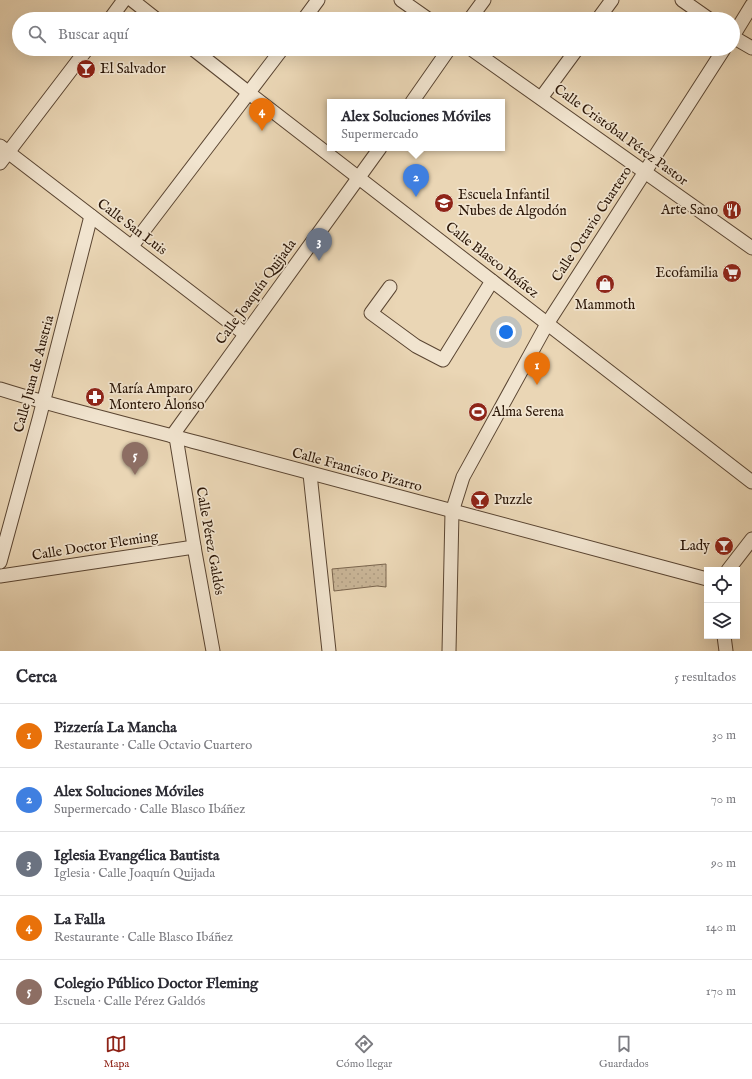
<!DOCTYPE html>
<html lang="es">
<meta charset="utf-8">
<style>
body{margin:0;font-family:"IM FELL English",serif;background:#f2f2f3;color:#2b2b33}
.controls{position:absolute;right:12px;bottom:12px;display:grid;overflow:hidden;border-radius:0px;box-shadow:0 4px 16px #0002}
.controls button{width:36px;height:36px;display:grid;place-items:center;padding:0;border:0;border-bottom:1px solid #e1e1e2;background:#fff;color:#2b2b33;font:20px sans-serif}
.you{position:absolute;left:506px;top:332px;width:14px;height:14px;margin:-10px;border:3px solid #fff;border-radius:50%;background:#1a73e8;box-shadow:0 0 0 6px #1a73e833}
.badge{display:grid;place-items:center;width:26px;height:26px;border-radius:50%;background:#8f2418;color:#fff;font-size:13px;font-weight:700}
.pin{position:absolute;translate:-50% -33px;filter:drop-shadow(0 1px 2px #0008)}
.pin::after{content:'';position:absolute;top:21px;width:14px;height:12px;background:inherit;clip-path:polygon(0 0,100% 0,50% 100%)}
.popup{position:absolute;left:327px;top:99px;width:178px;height:52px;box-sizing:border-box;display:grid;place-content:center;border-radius:0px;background:#fff;filter:drop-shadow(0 1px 3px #0005);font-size:13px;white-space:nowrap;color:#7c7c81}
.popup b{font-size:15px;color:#2b2b33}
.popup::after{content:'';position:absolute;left:50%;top:100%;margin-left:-8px;border:8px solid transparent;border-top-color:#fff}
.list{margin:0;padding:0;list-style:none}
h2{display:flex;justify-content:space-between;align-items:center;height:52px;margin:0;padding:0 16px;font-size:17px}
h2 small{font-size:13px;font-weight:400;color:#7c7c81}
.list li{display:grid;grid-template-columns:26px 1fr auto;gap:12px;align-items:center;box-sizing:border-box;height:64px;padding:0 16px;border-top:1px solid #e1e1e2}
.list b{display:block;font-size:15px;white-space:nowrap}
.list p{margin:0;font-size:13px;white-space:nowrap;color:#7c7c81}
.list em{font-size:13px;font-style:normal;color:#7c7c81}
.icon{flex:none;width:22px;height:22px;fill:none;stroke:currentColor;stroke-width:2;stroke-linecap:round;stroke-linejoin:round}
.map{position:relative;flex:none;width:752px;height:651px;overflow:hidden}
.search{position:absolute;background:#fff;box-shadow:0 4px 16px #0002;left:12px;right:12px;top:12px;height:44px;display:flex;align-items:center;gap:10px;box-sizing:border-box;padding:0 14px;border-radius:22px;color:#7c7c81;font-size:15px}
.sheet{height:372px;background:#fff}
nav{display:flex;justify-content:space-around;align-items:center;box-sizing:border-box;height:56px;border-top:1px solid #e1e1e2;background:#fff;font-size:11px;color:#7c7c81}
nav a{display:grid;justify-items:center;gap:2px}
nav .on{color:#8f2418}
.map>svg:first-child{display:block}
.grass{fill:url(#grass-dots);stroke:#7a654e}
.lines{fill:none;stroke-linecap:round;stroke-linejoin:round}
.street-casing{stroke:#5a4532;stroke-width:15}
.street{stroke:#f1e4cf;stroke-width:13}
.labels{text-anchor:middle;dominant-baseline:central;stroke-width:3.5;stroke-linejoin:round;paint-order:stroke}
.poi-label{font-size:14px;fill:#2a1506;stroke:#f1e4cf;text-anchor:start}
.street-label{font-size:14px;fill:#2a1506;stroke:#f1e4cf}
</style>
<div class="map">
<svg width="752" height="651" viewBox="0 0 752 651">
<defs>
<pattern id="grass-dots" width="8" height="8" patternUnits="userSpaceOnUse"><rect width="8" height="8" fill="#c9b597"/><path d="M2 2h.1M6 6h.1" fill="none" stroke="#ad9b81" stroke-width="1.8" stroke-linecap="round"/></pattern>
</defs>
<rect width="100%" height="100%" fill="#ead6b5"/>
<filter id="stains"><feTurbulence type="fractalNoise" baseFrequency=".005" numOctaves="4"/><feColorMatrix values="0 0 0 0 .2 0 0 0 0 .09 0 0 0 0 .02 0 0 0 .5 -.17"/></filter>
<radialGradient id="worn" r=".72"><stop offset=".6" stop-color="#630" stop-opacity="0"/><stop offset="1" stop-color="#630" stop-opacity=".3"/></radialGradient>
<path class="grass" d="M 386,564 L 386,587 L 377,586 L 334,591 L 332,569 Z"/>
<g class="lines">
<g class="street-casing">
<g id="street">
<path d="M 132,0 L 156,19"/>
<path d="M 401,0 L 428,19"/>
<path d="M 682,0 L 709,19"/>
<path d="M 110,19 L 124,0"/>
<path d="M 304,19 L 318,0"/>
<path d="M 470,19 L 484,0"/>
<path d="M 598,19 L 612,0"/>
<path d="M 733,36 L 752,5"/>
<path d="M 733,37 L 752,48"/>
<path d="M 193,49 L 249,93 L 752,482"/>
<path d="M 471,49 L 752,248"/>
<path d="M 541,98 L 577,49"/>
<path d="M 412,102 L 449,49"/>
<path d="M 0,146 L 245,334"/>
<path d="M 0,163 L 87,49"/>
<path d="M 132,246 L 282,49"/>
<path d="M 390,287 L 371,313 L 416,346 L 443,360 L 492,281"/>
<path d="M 0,389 C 66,410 133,425 199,443 C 368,489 537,535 707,579"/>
<path d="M 172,436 L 380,148"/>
<path d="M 176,437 L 195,552 L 213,651"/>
<path d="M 310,474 L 329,651"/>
<path d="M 0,562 L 39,419 L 91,216"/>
<path d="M 728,570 L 752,539"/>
<path d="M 0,576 L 194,547"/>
<path d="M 724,636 L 726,651"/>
<path d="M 449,651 L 452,512 L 463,477 L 547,324 L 724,49"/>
</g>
</g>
<use href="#street" class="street"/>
</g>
<defs>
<g id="bar-disc" transform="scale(1)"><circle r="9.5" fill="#8f2418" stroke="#f1e4cf"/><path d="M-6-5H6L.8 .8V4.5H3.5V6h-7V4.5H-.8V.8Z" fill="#fff"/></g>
<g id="school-disc" transform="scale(1)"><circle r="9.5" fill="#8f2418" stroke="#f1e4cf"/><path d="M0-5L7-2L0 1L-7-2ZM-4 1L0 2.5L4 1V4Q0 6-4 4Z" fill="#fff"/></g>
<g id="restaurant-disc" transform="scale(1)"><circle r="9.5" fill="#8f2418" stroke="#f1e4cf"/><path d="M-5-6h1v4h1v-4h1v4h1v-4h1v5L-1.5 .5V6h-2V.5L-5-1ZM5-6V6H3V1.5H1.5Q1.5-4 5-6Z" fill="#fff"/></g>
<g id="supermarket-disc" transform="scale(1)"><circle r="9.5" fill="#8f2418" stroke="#f1e4cf"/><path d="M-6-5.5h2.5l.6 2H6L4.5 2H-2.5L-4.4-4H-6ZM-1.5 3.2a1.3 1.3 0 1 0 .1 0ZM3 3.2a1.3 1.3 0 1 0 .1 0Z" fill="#fff"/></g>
<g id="shop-disc" transform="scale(1)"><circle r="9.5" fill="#8f2418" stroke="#f1e4cf"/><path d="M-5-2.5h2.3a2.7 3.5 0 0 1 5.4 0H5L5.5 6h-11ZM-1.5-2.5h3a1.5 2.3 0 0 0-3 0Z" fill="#fff"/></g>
<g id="pharmacy-disc" transform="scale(1)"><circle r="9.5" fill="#8f2418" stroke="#f1e4cf"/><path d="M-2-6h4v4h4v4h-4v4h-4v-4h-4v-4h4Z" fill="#fff"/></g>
<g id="stadium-disc" transform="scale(1)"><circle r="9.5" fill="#8f2418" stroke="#f1e4cf"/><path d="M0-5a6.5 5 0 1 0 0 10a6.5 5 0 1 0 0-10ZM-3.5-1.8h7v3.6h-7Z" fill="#fff"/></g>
</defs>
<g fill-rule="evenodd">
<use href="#bar-disc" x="86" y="69"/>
<use href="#school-disc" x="444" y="203"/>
<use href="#restaurant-disc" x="732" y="210"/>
<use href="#supermarket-disc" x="732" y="273"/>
<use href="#shop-disc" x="605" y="284"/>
<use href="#pharmacy-disc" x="95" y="397"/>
<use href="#stadium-disc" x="478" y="412"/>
<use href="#bar-disc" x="480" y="500"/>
<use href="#bar-disc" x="724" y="546"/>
</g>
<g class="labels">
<g class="poi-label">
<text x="100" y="69">El Salvador</text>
<text x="458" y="195">Escuela Infantil<tspan x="458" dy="16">Nubes de Algodón</tspan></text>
<text x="718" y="210" text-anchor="end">Arte Sano</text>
<text x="718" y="273" text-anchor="end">Ecofamilia</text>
<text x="605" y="305" text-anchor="middle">Mammoth</text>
<text x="109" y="389">María Amparo<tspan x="109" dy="16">Montero Alonso</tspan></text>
<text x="492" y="412">Alma Serena</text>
<text x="494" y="500">Puzzle</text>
<text x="710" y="546" text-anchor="end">Lady</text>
</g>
<g class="street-label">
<text transform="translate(621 135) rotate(36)">Calle Cristóbal Pérez Pastor</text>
<text transform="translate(592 224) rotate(-57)">Calle Octavio Cuartero</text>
<text transform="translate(132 227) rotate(37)">Calle San Luis</text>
<text transform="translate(492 260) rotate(38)">Calle Blasco Ibáñez</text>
<text transform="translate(256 292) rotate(-54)">Calle Joaquín Quijada</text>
<text transform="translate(34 374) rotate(-75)">Calle Juan de Austria</text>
<text transform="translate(357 470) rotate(15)">Calle Francisco Pizarro</text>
<text transform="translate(210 541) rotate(80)">Calle Pérez Galdós</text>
<text transform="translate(95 546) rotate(-9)">Calle Doctor Fleming</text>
</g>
</g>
<rect width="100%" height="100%" filter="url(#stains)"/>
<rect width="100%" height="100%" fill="url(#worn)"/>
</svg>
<div class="controls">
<button><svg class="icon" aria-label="locate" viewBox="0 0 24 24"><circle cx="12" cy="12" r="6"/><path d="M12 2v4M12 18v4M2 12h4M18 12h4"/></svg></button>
<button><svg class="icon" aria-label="layers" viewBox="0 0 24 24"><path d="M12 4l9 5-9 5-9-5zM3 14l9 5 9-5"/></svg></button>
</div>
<div class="you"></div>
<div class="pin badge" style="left:537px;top:385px;background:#e8710a">1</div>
<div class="pin badge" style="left:416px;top:197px;background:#3f7fe0">2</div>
<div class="popup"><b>Alex Soluciones Móviles</b>Supermercado</div>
<div class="pin badge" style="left:319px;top:261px;background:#6b7280">3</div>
<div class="pin badge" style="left:262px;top:131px;background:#e8710a">4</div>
<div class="pin badge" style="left:135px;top:475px;background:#8d6e63">5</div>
<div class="search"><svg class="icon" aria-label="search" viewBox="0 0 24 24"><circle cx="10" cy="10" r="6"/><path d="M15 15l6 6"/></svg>Buscar aquí</div>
</div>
<section class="sheet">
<h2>Cerca<small>5 resultados</small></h2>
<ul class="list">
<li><span class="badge" style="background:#e8710a">1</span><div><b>Pizzería La Mancha</b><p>Restaurante · Calle Octavio Cuartero</p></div><em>30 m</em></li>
<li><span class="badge" style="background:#3f7fe0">2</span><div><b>Alex Soluciones Móviles</b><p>Supermercado · Calle Blasco Ibáñez</p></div><em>70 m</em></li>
<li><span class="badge" style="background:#6b7280">3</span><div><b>Iglesia Evangélica Bautista</b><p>Iglesia · Calle Joaquín Quijada</p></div><em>90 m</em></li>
<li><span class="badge" style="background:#e8710a">4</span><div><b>La Falla</b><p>Restaurante · Calle Blasco Ibáñez</p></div><em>140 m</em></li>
<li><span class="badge" style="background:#8d6e63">5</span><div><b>Colegio Público Doctor Fleming</b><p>Escuela · Calle Pérez Galdós</p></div><em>170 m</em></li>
</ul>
</section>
<nav>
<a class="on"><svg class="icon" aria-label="map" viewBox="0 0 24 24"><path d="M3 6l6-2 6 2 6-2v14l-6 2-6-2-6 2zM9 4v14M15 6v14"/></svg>Mapa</a>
<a><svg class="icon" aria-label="directions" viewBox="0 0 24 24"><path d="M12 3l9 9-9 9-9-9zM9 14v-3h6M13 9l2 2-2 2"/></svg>Cómo llegar</a>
<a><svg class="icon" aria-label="saved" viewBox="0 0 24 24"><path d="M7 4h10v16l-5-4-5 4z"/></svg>Guardados</a>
</nav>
